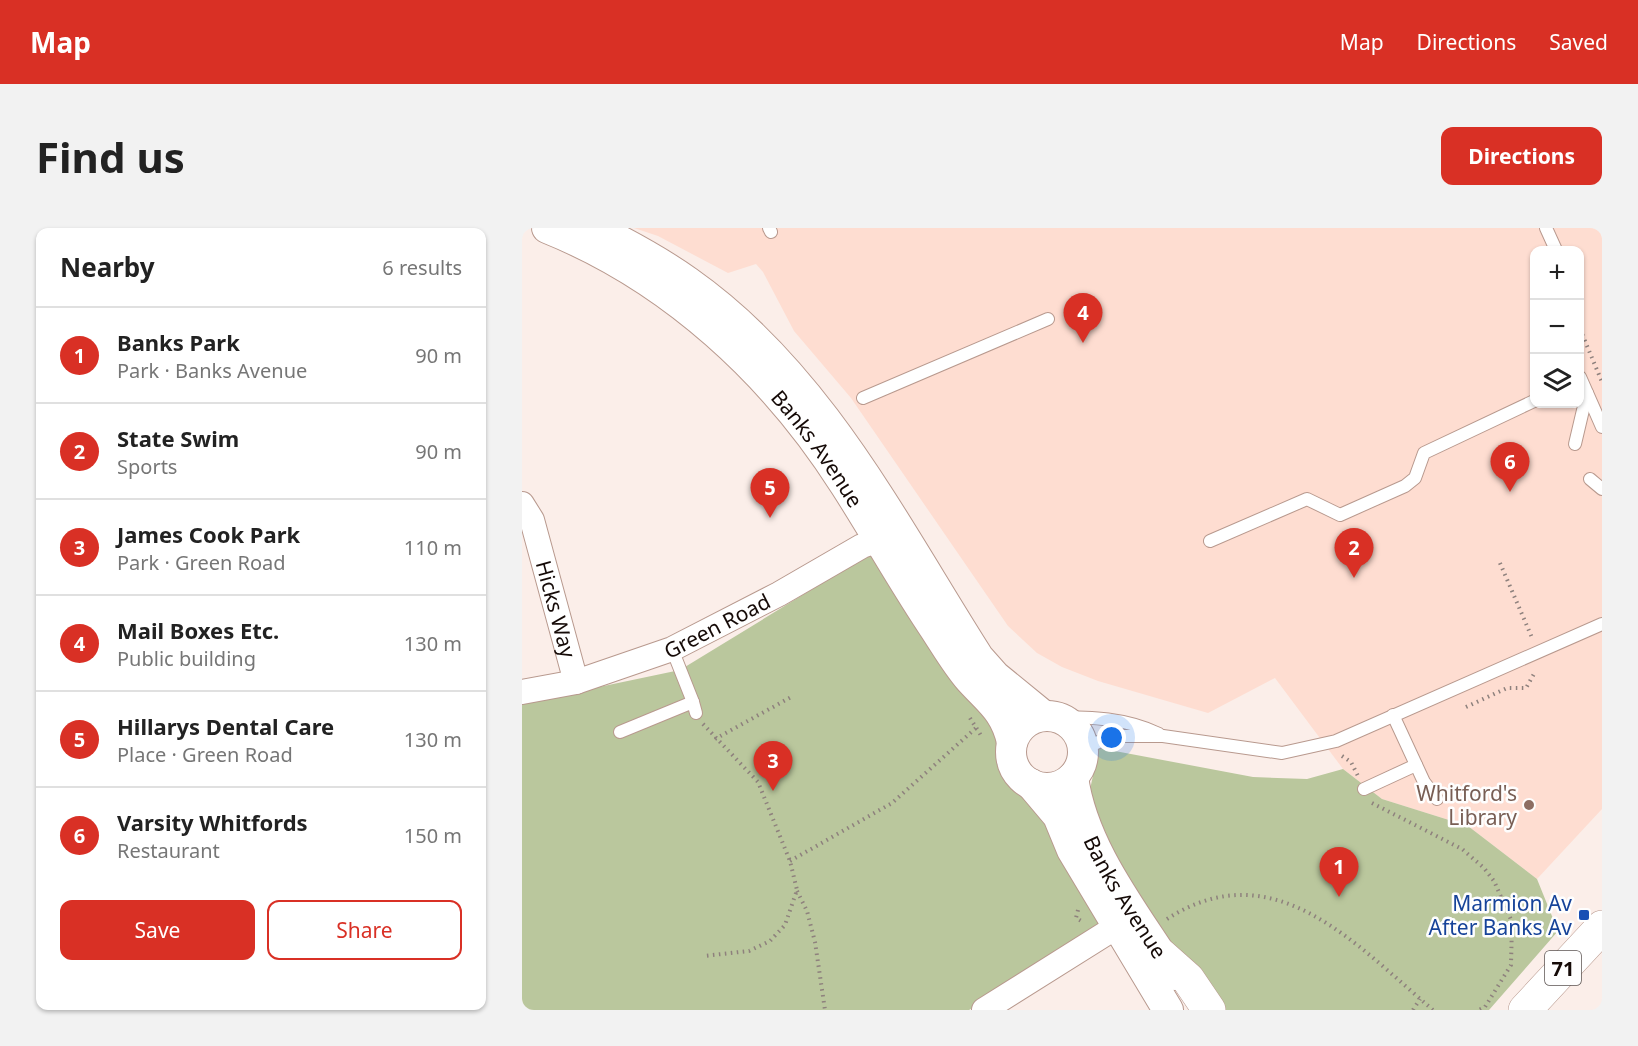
<!DOCTYPE html>
<meta charset="utf-8">
<style>
body{margin:0;font-family:"Noto Sans",sans-serif;background:#f2f2f2;color:#222}
.controls{position:absolute;right:18px;top:18px;display:grid;overflow:hidden;border-radius:12px;box-shadow:0 2px 4px #0004}
.controls button{width:54px;height:54px;display:grid;place-items:center;padding:0;border:0;border-bottom:2px solid #e0e0e0;background:#fff;color:#222;font:30px sans-serif}
.you{position:absolute;left:590px;top:510px;width:21px;height:21px;margin:-15px;border:4px solid #fff;border-radius:50%;background:#1a73e8;box-shadow:0 0 0 9px #1a73e833}
.badge{display:grid;place-items:center;width:39px;height:39px;border-radius:50%;background:#d93025;color:#fff;font-size:20px;font-weight:700}
.pin{position:absolute;translate:-50% -50px;filter:drop-shadow(0 2px 3px #0008)}
.pin::after{content:'';position:absolute;top:32px;width:21px;height:18px;background:inherit;clip-path:polygon(0 0,100% 0,50% 100%)}
.list{margin:0;padding:0;list-style:none}
h2{display:flex;justify-content:space-between;align-items:center;height:78px;margin:0;padding:0 24px;font-size:26px}
h2 small{font-size:20px;font-weight:400;color:#767676}
.list li{display:grid;grid-template-columns:39px 1fr auto;gap:18px;align-items:center;box-sizing:border-box;height:96px;padding:0 24px;border-top:2px solid #e0e0e0}
.list b{display:block;font-size:22px;white-space:nowrap}
.list p{margin:0;font-size:20px;white-space:nowrap;color:#767676}
.list em{font-size:20px;font-style:normal;color:#767676}
.actions{display:flex;gap:12px;padding:18px 24px}
.actions a{flex:1;padding:14px 0;border:2px solid #d93025;border-radius:12px;text-align:center;font-size:21px;color:#d93025}
.actions .main{background:#d93025;color:#fff}
.icon{flex:none;width:33px;height:33px;fill:none;stroke:currentColor;stroke-width:2;stroke-linecap:round;stroke-linejoin:round}
.map{position:relative;flex:none;width:1080px;height:782px;overflow:hidden;border-radius:12px}
header{display:flex;align-items:center;gap:36px;box-sizing:border-box;height:84px;padding:0 30px;background:#d93025;color:#fff}
header strong{font-size:28px}
nav{display:flex;gap:33px;margin-inline-start:auto;font-size:21px}
.intro{display:flex;align-items:center;justify-content:space-between;box-sizing:border-box;height:144px;padding:0 36px}
h1{margin:0;font-size:42px}
.button{padding:15px 27px;border-radius:12px;background:#d93025;color:#fff;font-size:21px;font-weight:700}
main{display:flex;gap:36px;padding:0 36px}
aside{flex:1;background:#fff;border-radius:12px;box-shadow:0 2px 4px #0004}
.map>svg:first-child{display:block}
.built{fill:#feddd1;fill-rule:evenodd}
.green{fill:#bac79d}
.lines{fill:none;stroke-linecap:round;stroke-linejoin:round}
.service-casing{stroke:#b8998e;stroke-width:14}
.minor-casing{stroke:#b8998e;stroke-width:26}
.tertiary-casing{stroke:#b8998e;stroke-width:32}
.trunk-casing{stroke:#b8998e;stroke-width:34}
.path{stroke:#8e817d;stroke-width:4;stroke-dasharray:1.5 4.5;stroke-linecap:butt}
.service{stroke:#fff;stroke-width:12}
.minor{stroke:#fff;stroke-width:24}
.tertiary{stroke:#fff;stroke-width:30}
.trunk{stroke:#fff;stroke-width:33}
.education-dot{fill:#8d6e63;stroke:#fefefe;stroke-width:2}
.transit-dot{fill:#1a4fb4;stroke:#fefefe;stroke-width:2}
.labels{text-anchor:middle;dominant-baseline:central;stroke-width:5;stroke-linejoin:round;paint-order:stroke}
.shield{fill:#fefefe;stroke:#5b5351;stroke-width:1.5}
.shield-label{font-size:20px;font-weight:bold;fill:#150a07}
.street-label{font-size:21px;fill:#150a07;stroke:#fefefe}
.education-label{font-size:21px;fill:#785e54;stroke:#fefefe;text-anchor:end}
.transit-label{font-size:21px;fill:#164399;stroke:#fefefe;text-anchor:end}
</style>
<header>
<strong>Map</strong>
<nav><a>Map</a><a>Directions</a><a>Saved</a></nav>
</header>
<div class="intro"><h1>Find us</h1><a class="button">Directions</a></div>
<main>
<aside>
<h2>Nearby<small>6 results</small></h2>
<ul class="list">
<li><span class="badge">1</span><div><b>Banks Park</b><p>Park · Banks Avenue</p></div><em>90 m</em></li>
<li><span class="badge">2</span><div><b>State Swim</b><p>Sports</p></div><em>90 m</em></li>
<li><span class="badge">3</span><div><b>James Cook Park</b><p>Park · Green Road</p></div><em>110 m</em></li>
<li><span class="badge">4</span><div><b>Mail Boxes Etc.</b><p>Public building</p></div><em>130 m</em></li>
<li><span class="badge">5</span><div><b>Hillarys Dental Care</b><p>Place · Green Road</p></div><em>130 m</em></li>
<li><span class="badge">6</span><div><b>Varsity Whitfords</b><p>Restaurant</p></div><em>150 m</em></li>
</ul>
<div class="actions"><a class="main">Save</a><a>Share</a></div>
</aside>
<div class="map">
<svg width="1080" height="782" viewBox="0 0 1080 782">
<rect width="100%" height="100%" fill="#fbeee9"/>
<path class="built" d="M 112,0 L 1080,0 L 1080,581 L 1015,651 L 946,598 L 860,571 L 821,541 L 753,450 L 686,485 L 576,453 L 540,439 L 515,425 L 486,398 L 329,170 L 272,103 L 241,44 L 234,36 L 206,45 L 136,8 ZM 1012,22 L 1058,22 L 1058,176 L 1012,176 Z"/>
<g class="green">
<path d="M 351,324 L 469,490 L 488,543 L 589,693 L 447,782 L 0,782 L 0,470 L 77,459 L 158,442 Z"/>
<path d="M 577,520 L 731,549 L 785,551 L 821,541 L 860,571 L 946,598 L 1015,651 L 1036,703 L 967,782 L 678,782 L 619,687 L 567,566 Z"/>
</g>
<g class="lines">
<g class="service-casing">
<g id="service">
<path d="M 247,0 L 249,4"/>
<path d="M 1024,0 L 1034,22"/>
<path d="M 1058,149 L 1080,199"/>
<path d="M 341,170 L 526,91"/>
<path d="M 1053,216 L 1065,165"/>
<path d="M 1068,251 L 1080,261"/>
<path d="M 688,313 L 785,271 L 818,287 L 883,258 L 893,250 L 902,225 L 1012,173"/>
<path d="M 150,421 L 171,474"/>
<path d="M 871,487 L 902,554 L 915,571"/>
<path d="M 533,489 C 569,489 604,490 637,506"/>
<path d="M 98,504 L 171,474 L 174,485"/>
<path d="M 561,521 L 590,508 L 641,508 L 760,525 L 814,513 L 1080,396"/>
<path d="M 842,561 L 894,537"/>
</g>
</g>
<g class="minor-casing">
<g id="minor">
<path id="s1" d="M 0,276 L 10,292 L 54,454"/>
<path id="s2" d="M 0,464 L 54,454 L 150,421 L 257,366 L 340,318 L 372,307"/>
<path d="M 462,782 L 610,689"/>
</g>
</g>
<g class="tertiary-casing">
<g id="tertiary">
<path id="s3" d="M 25,0 C 149,50 252,145 323,257 C 354,305 382,356 414,403 C 425,420 435,437 448,452 C 468,474 483,483 490,514"/>
<path d="M 75,1 C 107,17 137,33 166,54 C 298,147 372,297 457,430 L 473,448 L 522,488"/>
<circle cx="525" cy="524" r="36"/>
<path id="s4" d="M 551,549 C 561,622 614,686 652,747"/>
<path d="M 509,556 L 536,588 L 550,622 L 646,782"/>
</g>
</g>
<g class="trunk-casing">
<g id="trunk">
<path d="M 639,727 L 666,751 L 687,782"/>
<path d="M 1003,782 L 1080,699"/>
</g>
</g>
<g class="path">
<path d="M 1058,58 L 1058,63"/>
<path d="M 1058,101 L 1080,154"/>
<path d="M 978,335 L 1011,412"/>
<path d="M 944,479 L 985,460 L 1004,460 L 1013,444"/>
<path d="M 448,490 L 460,509"/>
<path d="M 181,496 L 236,554 L 268,633 L 275,662 L 263,697 L 248,713 L 227,723 L 182,728"/>
<path d="M 193,511 L 271,468"/>
<path d="M 820,528 L 829,534 L 836,548"/>
<path d="M 477,535 L 484,550"/>
<path d="M 850,575 L 940,621 L 962,640 L 972,653 L 990,694 L 989,737 L 963,779 L 957,782"/>
<path d="M 268,633 L 370,575 L 454,500"/>
<path d="M 275,663 L 285,683 L 293,714 L 303,782"/>
<path d="M 556,682 L 554,690 L 561,694"/>
<path d="M 645,691 C 752,622 834,717 911,782"/>
<path d="M 891,782 L 898,771"/>
</g>
<use href="#service" class="service"/>
<use href="#minor" class="minor"/>
<use href="#tertiary" class="tertiary"/>
<use href="#trunk" class="trunk"/>
</g>
<circle class="education-dot" cx="1007" cy="577" r="6"/>
<rect class="transit-dot" x="1056" y="681" width="12" height="12" rx="3"/>
<g class="labels">
<rect class="shield" x="1023" y="723" width="36" height="34" rx="4.5"/>
<g class="shield-label">
<text x="1041" y="740">71</text>
</g>
<g class="street-label">
<text stroke="none"><textPath href="#s3" startOffset="354">Banks Avenue</textPath></text>
<text stroke="none"><textPath href="#s1" startOffset="111">Hicks Way</textPath></text>
<text stroke="none"><textPath href="#s2" startOffset="207">Green Road</textPath></text>
<text stroke="none"><textPath href="#s4" startOffset="132">Banks Avenue</textPath></text>
</g>
<g class="education-label">
<text x="995" y="565">Whitford's<tspan x="995" dy="24">Library</tspan></text>
</g>
<g class="transit-label">
<text x="1050" y="675">Marmion Av<tspan x="1050" dy="24">After Banks Av</tspan></text>
</g>
</g>
</svg>
<div class="controls">
<button>+</button>
<button>−</button>
<button><svg class="icon" aria-label="layers" viewBox="0 0 24 24"><path d="M12 4l9 5-9 5-9-5zM3 14l9 5 9-5"/></svg></button>
</div>
<div class="you"></div>
<div class="pin badge" style="left:817px;top:669px">1</div>
<div class="pin badge" style="left:832px;top:350px">2</div>
<div class="pin badge" style="left:251px;top:563px">3</div>
<div class="pin badge" style="left:561px;top:115px">4</div>
<div class="pin badge" style="left:248px;top:290px">5</div>
<div class="pin badge" style="left:988px;top:264px">6</div>
</div>
</main>
